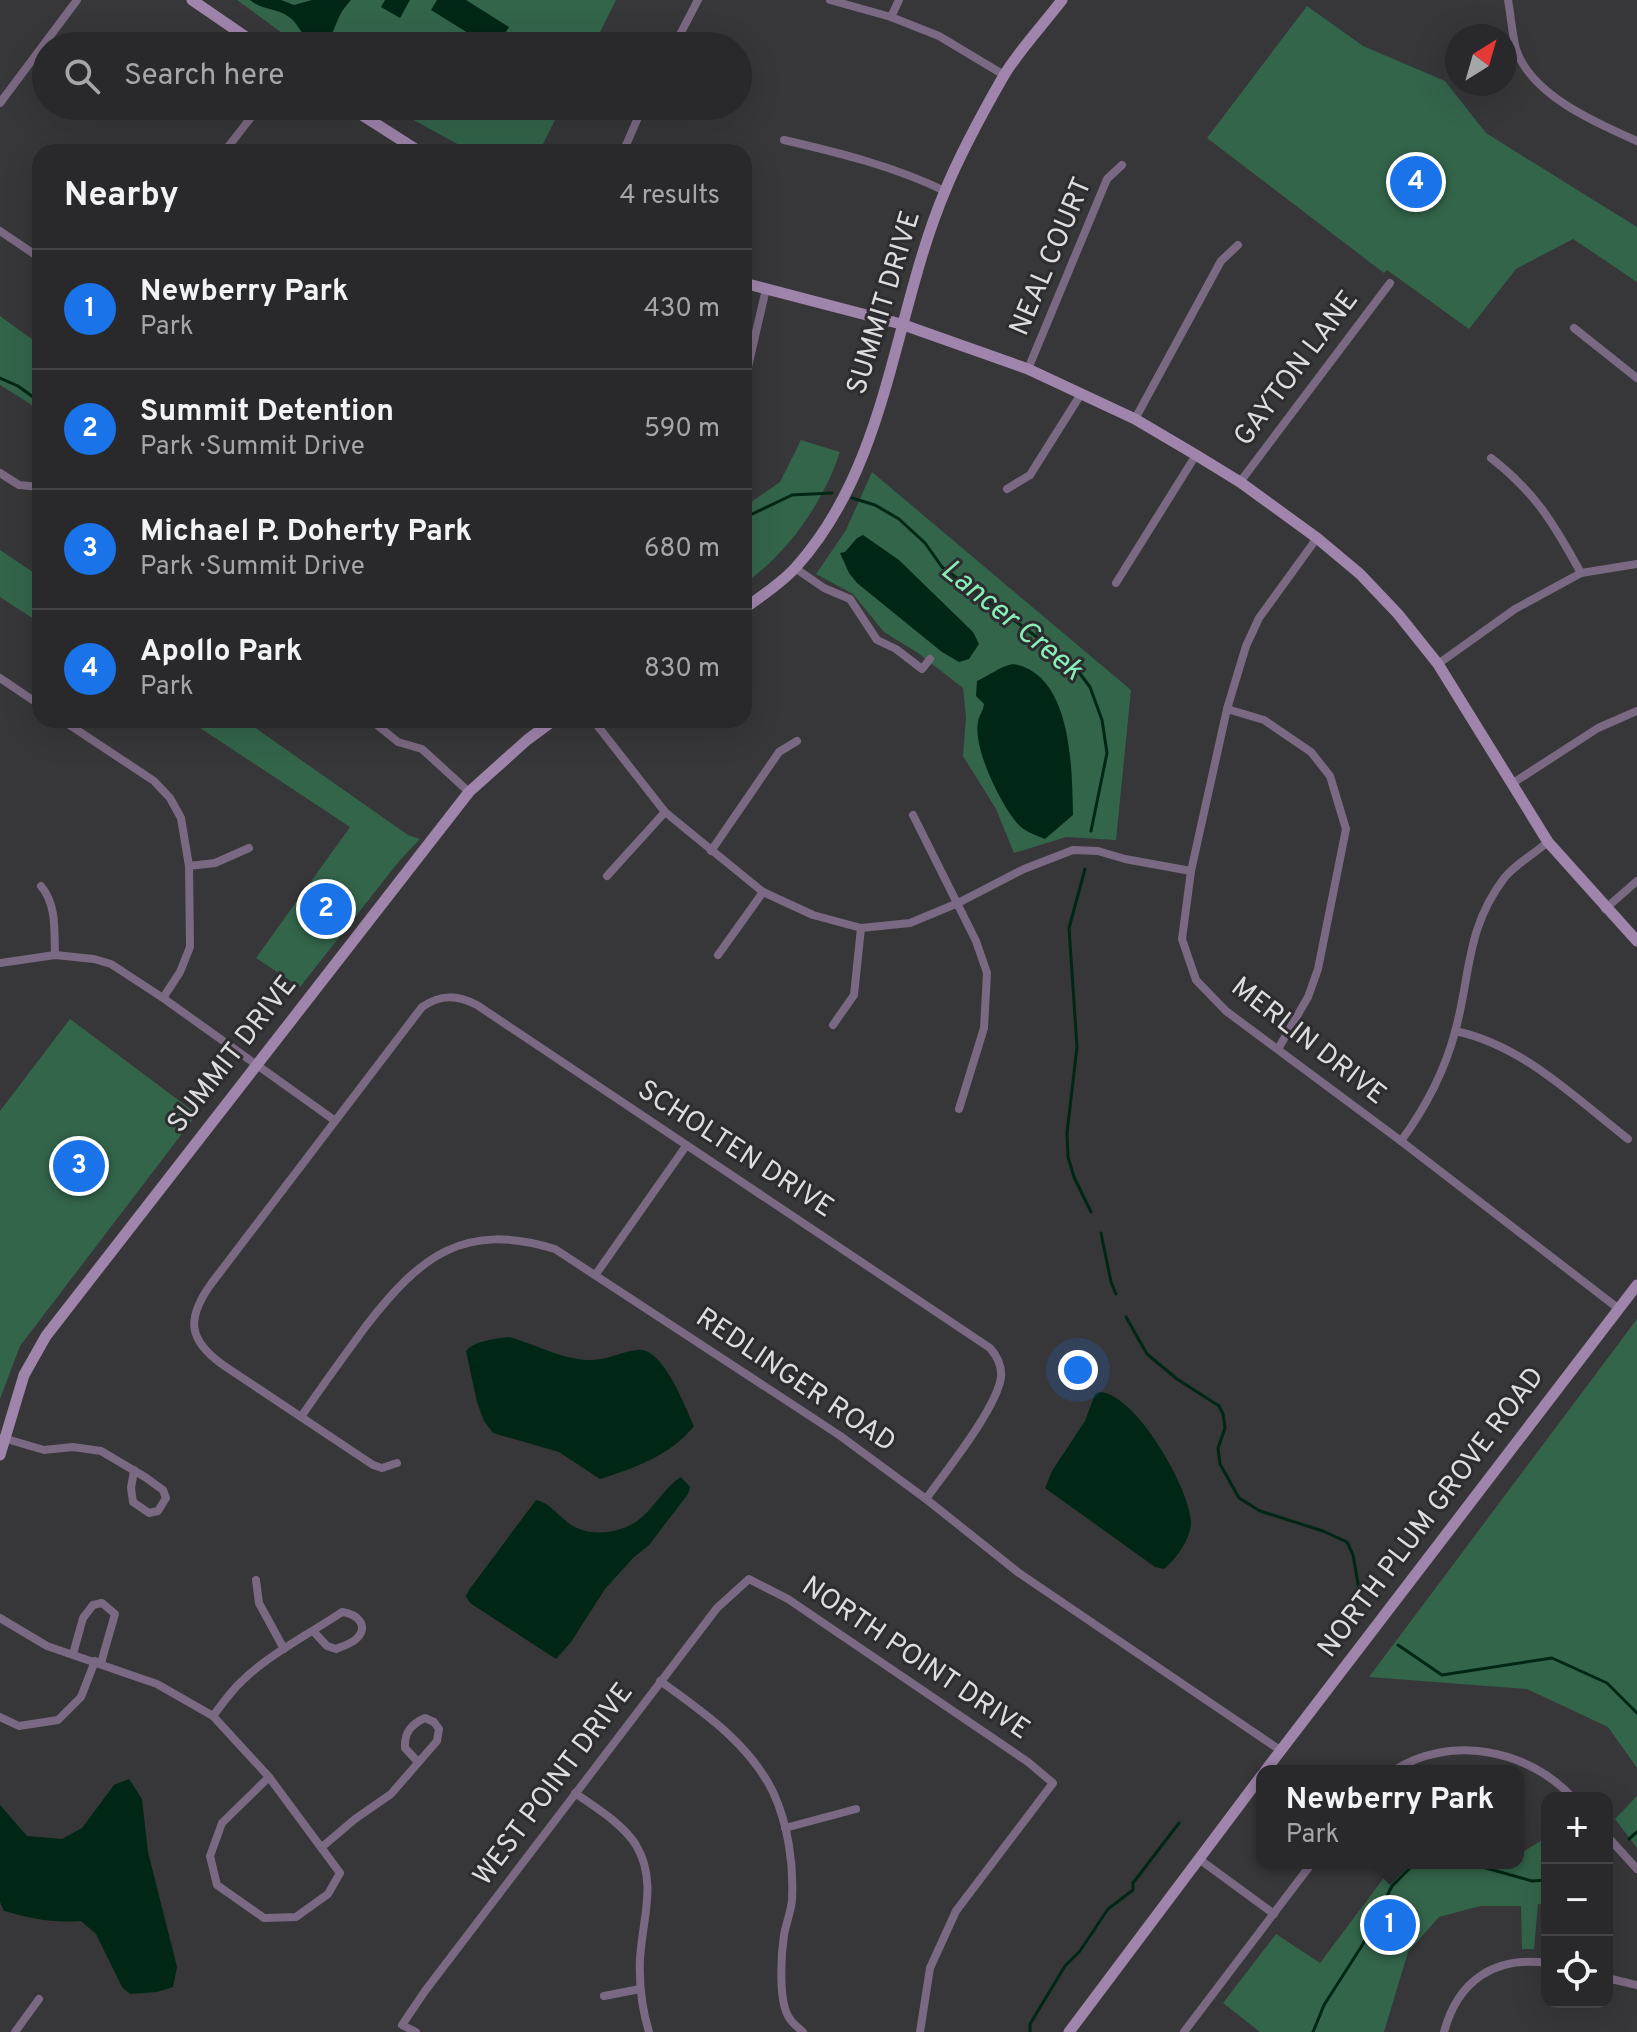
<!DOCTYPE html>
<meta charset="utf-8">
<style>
body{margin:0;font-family:Overpass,sans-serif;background:#313032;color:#f1f3f6}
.controls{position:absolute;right:24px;bottom:24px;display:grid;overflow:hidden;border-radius:16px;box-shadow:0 8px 32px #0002}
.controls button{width:72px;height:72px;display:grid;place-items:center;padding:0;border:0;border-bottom:2px solid #454447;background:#29282a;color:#f1f3f6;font:40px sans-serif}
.compass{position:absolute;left:1445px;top:24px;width:72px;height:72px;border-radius:50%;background:#29282a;box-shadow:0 8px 32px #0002;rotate:37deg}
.you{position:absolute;left:1078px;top:1370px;width:28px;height:28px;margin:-20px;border:6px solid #fff;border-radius:50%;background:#1a73e8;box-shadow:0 0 0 12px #1a73e833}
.badge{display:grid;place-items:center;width:52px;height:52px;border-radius:50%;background:#1a73e8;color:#fff;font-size:26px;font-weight:700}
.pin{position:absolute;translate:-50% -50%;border:4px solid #fff;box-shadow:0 2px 8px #0006}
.popup{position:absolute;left:1256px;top:1765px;width:268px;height:104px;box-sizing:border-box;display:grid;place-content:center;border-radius:16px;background:#29282a;filter:drop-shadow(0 2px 6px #0005);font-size:26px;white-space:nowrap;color:#a5a6a8}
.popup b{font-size:30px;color:#f1f3f6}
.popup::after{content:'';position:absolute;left:50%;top:100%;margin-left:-16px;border:16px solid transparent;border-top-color:#29282a}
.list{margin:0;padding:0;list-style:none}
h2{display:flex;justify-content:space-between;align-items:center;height:104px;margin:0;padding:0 32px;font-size:34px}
h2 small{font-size:26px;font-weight:400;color:#a5a6a8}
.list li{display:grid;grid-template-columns:52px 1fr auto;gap:24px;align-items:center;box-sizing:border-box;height:120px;padding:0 32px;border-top:2px solid #454447}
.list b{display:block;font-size:30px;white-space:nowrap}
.list p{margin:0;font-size:26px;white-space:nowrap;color:#a5a6a8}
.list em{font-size:26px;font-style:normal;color:#a5a6a8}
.icon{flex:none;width:44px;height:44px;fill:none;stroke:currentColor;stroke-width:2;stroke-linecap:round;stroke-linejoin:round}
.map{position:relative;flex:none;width:1637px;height:2032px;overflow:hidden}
.search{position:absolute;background:#29282a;box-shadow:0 8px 32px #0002;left:32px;top:32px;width:720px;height:88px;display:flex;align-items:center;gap:20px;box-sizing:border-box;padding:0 28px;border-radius:44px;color:#a5a6a8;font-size:30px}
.panel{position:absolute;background:#29282a;box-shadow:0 8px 32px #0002;left:32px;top:144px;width:720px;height:584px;border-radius:24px}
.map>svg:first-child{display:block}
.green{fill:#33654b}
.water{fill:#002715}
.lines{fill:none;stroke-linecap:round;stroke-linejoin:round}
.stream{stroke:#002715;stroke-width:3}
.street{stroke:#7a6982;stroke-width:8}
.secondary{stroke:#9f85ac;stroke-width:11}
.labels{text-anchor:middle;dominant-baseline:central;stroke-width:6;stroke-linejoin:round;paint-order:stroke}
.street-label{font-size:28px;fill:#dddcde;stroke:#2d2c2e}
.water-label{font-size:30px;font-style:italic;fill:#88efb9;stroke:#2d2c2e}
</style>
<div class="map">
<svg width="1637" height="2032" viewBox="0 0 1637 2032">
<rect width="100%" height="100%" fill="#373638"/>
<g class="green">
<path d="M 237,0 L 616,0 L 593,46 L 300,46 Z"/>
<path d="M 1307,6 L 1363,46 L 1445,81 L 1486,133 L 1637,227 L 1637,282 L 1573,239 L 1516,269 L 1469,329 L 1387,270 L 1384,273 L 1207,138 Z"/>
<path d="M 388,106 L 562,106 L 539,152 L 472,152 Z"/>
<path d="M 0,316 L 40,345 L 40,410 L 0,385 Z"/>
<path d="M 801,440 L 840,452 C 823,503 788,553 744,584 L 744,507 L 780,482 Z"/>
<path d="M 872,472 L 1131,690 L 1116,840 L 1066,837 L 1014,853 L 996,809 L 963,756 L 966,717 L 963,688 L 918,653 L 884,632 L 853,594 L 816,574 L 846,530 Z"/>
<path d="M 0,550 L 40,577 L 40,623 L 0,597 Z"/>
<path d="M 188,720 L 244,720 L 408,835 L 420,839 L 400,860 L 300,987 L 256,958 L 350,827 Z"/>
<path d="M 70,1019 L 197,1114 L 20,1346 L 0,1399 L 0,1111 Z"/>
<path d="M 1637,1319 L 1637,1768 L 1608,1727 L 1527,1689 L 1369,1677 Z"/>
<path d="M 1637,1796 L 1637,1848 L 1615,1819 Z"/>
<path d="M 1547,1837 L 1547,1903 L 1538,1904 L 1534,1949 L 1522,1949 L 1521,1906 L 1480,1906 L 1439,1917 L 1408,1952 L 1384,2032 L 1260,2032 L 1223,2003 L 1276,1934 L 1320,1963 L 1395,1863 L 1518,1863 L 1518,1855 Z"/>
</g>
<g class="water">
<path d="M 250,0 L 281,0 L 294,5 L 312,0 L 351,0 C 347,5 343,9 340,15 C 334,27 327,57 309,41 C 301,34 298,23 289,17 C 277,8 261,10 250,0 Z"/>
<path d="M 385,0 L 410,0 L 400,18 L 381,7 Z"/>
<path d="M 437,0 L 466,0 L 509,27 L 497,46 L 489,46 L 431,10 Z"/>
<path d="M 863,535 L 899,560 L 973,632 L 979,644 L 969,659 L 959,662 L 942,652 L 857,583 L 849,573 L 840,553 L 845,552 L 857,538 Z"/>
<path d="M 1013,664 C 1072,674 1072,767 1073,815 L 1045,839 C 1035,835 1023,831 1017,823 C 1000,803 973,748 978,722 C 979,715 983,712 984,704 L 976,696 L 977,681 C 990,675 999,667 1013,664 Z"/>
<path d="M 509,1337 C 535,1344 561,1359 588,1360 C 604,1361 621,1352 637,1350 C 663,1346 685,1407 694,1426 C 671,1455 635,1468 600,1479 L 559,1452 L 493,1433 L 484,1421 L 477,1402 L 466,1351 C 476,1340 495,1339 509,1337 Z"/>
<path d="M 1099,1392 C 1135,1392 1190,1489 1191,1522 C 1191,1539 1176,1559 1164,1569 L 1155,1567 L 1045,1488 L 1052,1471 L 1085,1421 L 1095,1394 Z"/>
<path d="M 681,1477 L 690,1487 L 688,1494 L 649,1545 L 633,1558 L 605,1589 L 571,1642 L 556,1659 L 470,1603 L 466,1596 L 469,1590 L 536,1500 C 552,1503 561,1521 577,1528 C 596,1537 626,1532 642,1517 C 656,1505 665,1487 681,1477 Z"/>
<path d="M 129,1779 L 142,1799 L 148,1852 L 177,1967 L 173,1987 L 157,1992 L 130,1994 L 122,1987 L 96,1934 L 81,1921 C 52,1923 33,1919 4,1911 L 0,1902 L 0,1805 L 27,1836 L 62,1839 L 82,1828 L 114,1785 Z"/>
</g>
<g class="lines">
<g class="stream">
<path d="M 0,378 L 18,386 L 40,402"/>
<path d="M 852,498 L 875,505 L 899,519 L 925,543 L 942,567 L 1072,663 L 1090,687 L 1102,720 L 1107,753 L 1091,831"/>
<path d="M 744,518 L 792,495 L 832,493"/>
<path d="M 1085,869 L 1069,928 L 1077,1047 L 1067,1133 L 1068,1157 L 1074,1177 L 1091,1212"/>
<path d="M 1101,1233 L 1111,1282 L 1116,1294"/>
<path d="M 1126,1317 L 1147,1354 L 1177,1379 L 1219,1406 L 1223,1414 L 1225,1428 L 1218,1448 L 1220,1464 L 1239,1498 L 1260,1511 L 1323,1531 L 1347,1542 L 1353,1555 L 1361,1600"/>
<path d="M 1398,1645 L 1442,1675 L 1552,1658 L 1607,1683 L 1637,1713"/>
<path d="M 1629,1839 L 1637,1832"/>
<path d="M 1468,1863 L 1532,1881 L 1547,1880"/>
<path d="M 1030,2032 L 1030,2024 L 1065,1966 L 1080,1951 L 1108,1909 L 1133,1890 L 1133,1883 L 1179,1823"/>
<path d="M 1313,2032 L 1324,2005 L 1363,1944 L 1392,1886 L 1412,1866 L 1423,1863"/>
</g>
<g class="street">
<path d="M 830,0 L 891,17 L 939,36 L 1004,75"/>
<path d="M 1508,0 C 1511,16 1512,34 1516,49 C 1531,95 1596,123 1637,141"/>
<path d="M 891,17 L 899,0"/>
<path d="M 674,46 L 698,0"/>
<path d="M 0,103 L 77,0"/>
<path d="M 784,140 C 840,153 893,166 945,191"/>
<path d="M 139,148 L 144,152"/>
<path d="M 224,152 L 260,106"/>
<path d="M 400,152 L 405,144"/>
<path d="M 623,152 L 643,106"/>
<path d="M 0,231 L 40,258"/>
<path d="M 1574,328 L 1637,378"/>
<path d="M 1028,369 L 1107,179 L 1122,165"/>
<path d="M 744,384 L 766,289"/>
<path d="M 1135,419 L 1221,261 L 1238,245"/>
<path d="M 1491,458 C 1536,493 1554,524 1581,573"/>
<path d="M 0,473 L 19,485 L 40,487"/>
<path d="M 1240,482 L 1390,283"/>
<path d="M 1007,489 L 1030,475 L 1081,394"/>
<path d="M 1317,538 L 1259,618 L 1246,646 L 1227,709 L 1191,871 L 1182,939 L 1196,980 L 1226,1011 L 1401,1141 L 1619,1309"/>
<path d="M 795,568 L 824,588 L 850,599 L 877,640 L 896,649 L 922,669 L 930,659"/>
<path d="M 1116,583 L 1196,455"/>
<path d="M 1438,664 L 1515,609 L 1581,573 L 1637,564"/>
<path d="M 0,678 L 40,705"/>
<path d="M 1227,709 L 1264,720 L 1311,752 L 1330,776 L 1346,829 L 1318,969 L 1308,997 L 1278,1049"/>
<path d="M 62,720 L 154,781 L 170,798 L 181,818 L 189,866 L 190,947 L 180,972 L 163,998"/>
<path d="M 371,720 L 398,742 L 422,749 L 469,792"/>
<path d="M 593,720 L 665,812 L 763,892 L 813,915 L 861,928 L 910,923 L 958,903 L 1024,869 L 1073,850 L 1098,851 L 1125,859 L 1191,871"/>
<path d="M 1513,783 L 1598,728 L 1637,711"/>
<path d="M 913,815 L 976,941 L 987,973 L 984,1028 L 959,1109"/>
<path d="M 711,851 L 779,752 L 797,741"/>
<path d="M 189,866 L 215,863 L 249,848"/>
<path d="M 607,876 L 665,812"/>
<path d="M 41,886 C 57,905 54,931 55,955"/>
<path d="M 1605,909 L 1637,881"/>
<path d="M 718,955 L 763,892"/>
<path d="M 0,963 L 55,955 L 94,959 L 111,964 L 163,998 L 334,1120"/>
<path d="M 833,1025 L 854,995 L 861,928"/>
<path d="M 1455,1031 C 1523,1045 1575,1098 1628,1139"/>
<path d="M 1401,1141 C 1426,1107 1444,1073 1455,1032 C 1471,975 1465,929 1505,877 C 1516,864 1535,853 1548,842"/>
<path d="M 596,1274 L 686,1146"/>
<path d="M 301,1417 C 322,1386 344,1356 366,1326 C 420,1256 464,1221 555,1249 L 839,1435 L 926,1499 L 1019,1573 L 1280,1750"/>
<path d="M 3,1438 L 44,1450 L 73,1447 L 101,1451 L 145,1477 L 163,1490 L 166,1498 L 158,1511 L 149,1513 L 133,1502 L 131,1488 L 134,1470"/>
<path d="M 397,1463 L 382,1468 L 373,1465 L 223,1365 C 188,1340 186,1319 211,1284 L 422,1007 C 441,994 457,995 477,1005 L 990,1348 C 997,1356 1002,1366 1001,1377 C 997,1408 946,1471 926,1499"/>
<path d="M 256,1580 L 259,1603 L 284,1649"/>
<path d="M 0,1618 L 47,1646 L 157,1684 L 213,1716 L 269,1777 L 340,1873 L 328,1894 L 296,1917 L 264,1918 L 217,1885 L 210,1856 L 222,1823 L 269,1777"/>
<path d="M 73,1654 L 83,1618 L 93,1605 L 102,1603 L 115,1614 L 101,1663"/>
<path d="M 660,1681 C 703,1712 749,1743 773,1792 C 788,1824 794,1865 792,1900 C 791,1912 786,1923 784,1935 C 781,1955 778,2004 790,2019 C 793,2024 799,2028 803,2032"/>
<path d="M 213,1716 C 222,1704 231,1691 242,1681 C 268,1655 311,1633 342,1612 C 357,1614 371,1626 355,1640 C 350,1644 343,1646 336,1649 L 327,1646 L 314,1632"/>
<path d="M 0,1717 L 19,1726 L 58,1720 L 81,1697 L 95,1661"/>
<path d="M 1393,1771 C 1450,1734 1528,1749 1573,1798"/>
<path d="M 575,1793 C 596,1808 622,1823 636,1845 C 658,1882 642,1920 640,1959 C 639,1983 642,2009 649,2032"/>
<path d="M 785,1828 L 856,1809"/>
<path d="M 1607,1836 L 1637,1869"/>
<path d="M 322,1847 L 355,1819 L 391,1794 L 437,1741 L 439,1729 L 434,1722 L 425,1718 C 411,1724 404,1733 405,1748 L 418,1762"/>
<path d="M 1199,1859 L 1274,1914"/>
<path d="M 1607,1978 L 1637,1985"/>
<path d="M 604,1996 L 640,1989"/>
<path d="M 15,2032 L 39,1999"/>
<path d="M 416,2032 L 402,2025 L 425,1991 L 717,1608 L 749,1579 L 788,1599 L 1028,1762 L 1053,1783 L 956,1911 L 930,1968 L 920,2032"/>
<path d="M 1184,2032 L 1312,1863"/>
<path d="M 1444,2032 C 1458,1980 1495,1956 1547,1963"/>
</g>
<g class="secondary">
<path d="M 192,0 L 259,46"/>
<path d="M 348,106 L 420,152"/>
<path d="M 744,283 L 901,324 L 1028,369 L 1135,419 L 1196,455 L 1240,482 L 1317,538 L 1360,574 L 1398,614 L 1438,664 L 1548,842 L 1637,941"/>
<path d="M 744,609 C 761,596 782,583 796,567 C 889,464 893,314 945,191 C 960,154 983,112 1003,77 C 1019,50 1043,25 1062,0"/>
<path d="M 0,1455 L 24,1375 L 46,1336 L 469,792 L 527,740 L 554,720"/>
<path d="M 1265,1771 L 1637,1285"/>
<path d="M 1069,2032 L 1262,1775"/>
</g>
</g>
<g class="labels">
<g class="street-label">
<text transform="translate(1052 257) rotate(-67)">NEAL COURT</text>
<text transform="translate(885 303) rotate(-73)">SUMMIT DRIVE</text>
<text transform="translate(1297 369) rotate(-53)">GAYTON LANE</text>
<text transform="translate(1308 1042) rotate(38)">MERLIN DRIVE</text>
<text transform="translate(233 1055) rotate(-52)">SUMMIT DRIVE</text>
<text transform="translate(735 1150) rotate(33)">SCHOLTEN DRIVE</text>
<text transform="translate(795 1381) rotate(34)">REDLINGER ROAD</text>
<text transform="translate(1432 1513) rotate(-53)">NORTH PLUM GROVE ROAD</text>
<text transform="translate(915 1659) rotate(34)">NORTH POINT DRIVE</text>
<text transform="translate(554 1785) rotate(-53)">WEST POINT DRIVE</text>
</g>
<g class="water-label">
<text transform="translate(1011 621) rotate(39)">Lancer Creek</text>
</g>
</g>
</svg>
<div class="controls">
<button>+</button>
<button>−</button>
<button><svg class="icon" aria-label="locate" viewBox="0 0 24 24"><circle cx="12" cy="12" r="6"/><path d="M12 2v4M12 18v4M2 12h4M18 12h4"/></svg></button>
</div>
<svg class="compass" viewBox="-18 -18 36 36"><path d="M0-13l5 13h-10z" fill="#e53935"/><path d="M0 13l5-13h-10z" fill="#a5a6a8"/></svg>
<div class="you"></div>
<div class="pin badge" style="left:1390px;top:1925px">1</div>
<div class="popup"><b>Newberry Park</b>Park</div>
<div class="pin badge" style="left:326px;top:909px">2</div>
<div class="pin badge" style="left:79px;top:1166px">3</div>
<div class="pin badge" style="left:1416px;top:182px">4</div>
<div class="search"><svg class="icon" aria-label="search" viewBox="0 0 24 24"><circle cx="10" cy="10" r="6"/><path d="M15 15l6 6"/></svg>Search here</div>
<section class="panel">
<h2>Nearby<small>4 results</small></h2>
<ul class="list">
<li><span class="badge">1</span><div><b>Newberry Park</b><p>Park</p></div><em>430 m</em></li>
<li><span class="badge">2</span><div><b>Summit Detention</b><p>Park · Summit Drive</p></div><em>590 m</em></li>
<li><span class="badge">3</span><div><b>Michael P. Doherty Park</b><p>Park · Summit Drive</p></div><em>680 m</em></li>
<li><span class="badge">4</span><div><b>Apollo Park</b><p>Park</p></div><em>830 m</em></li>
</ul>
</section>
</div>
